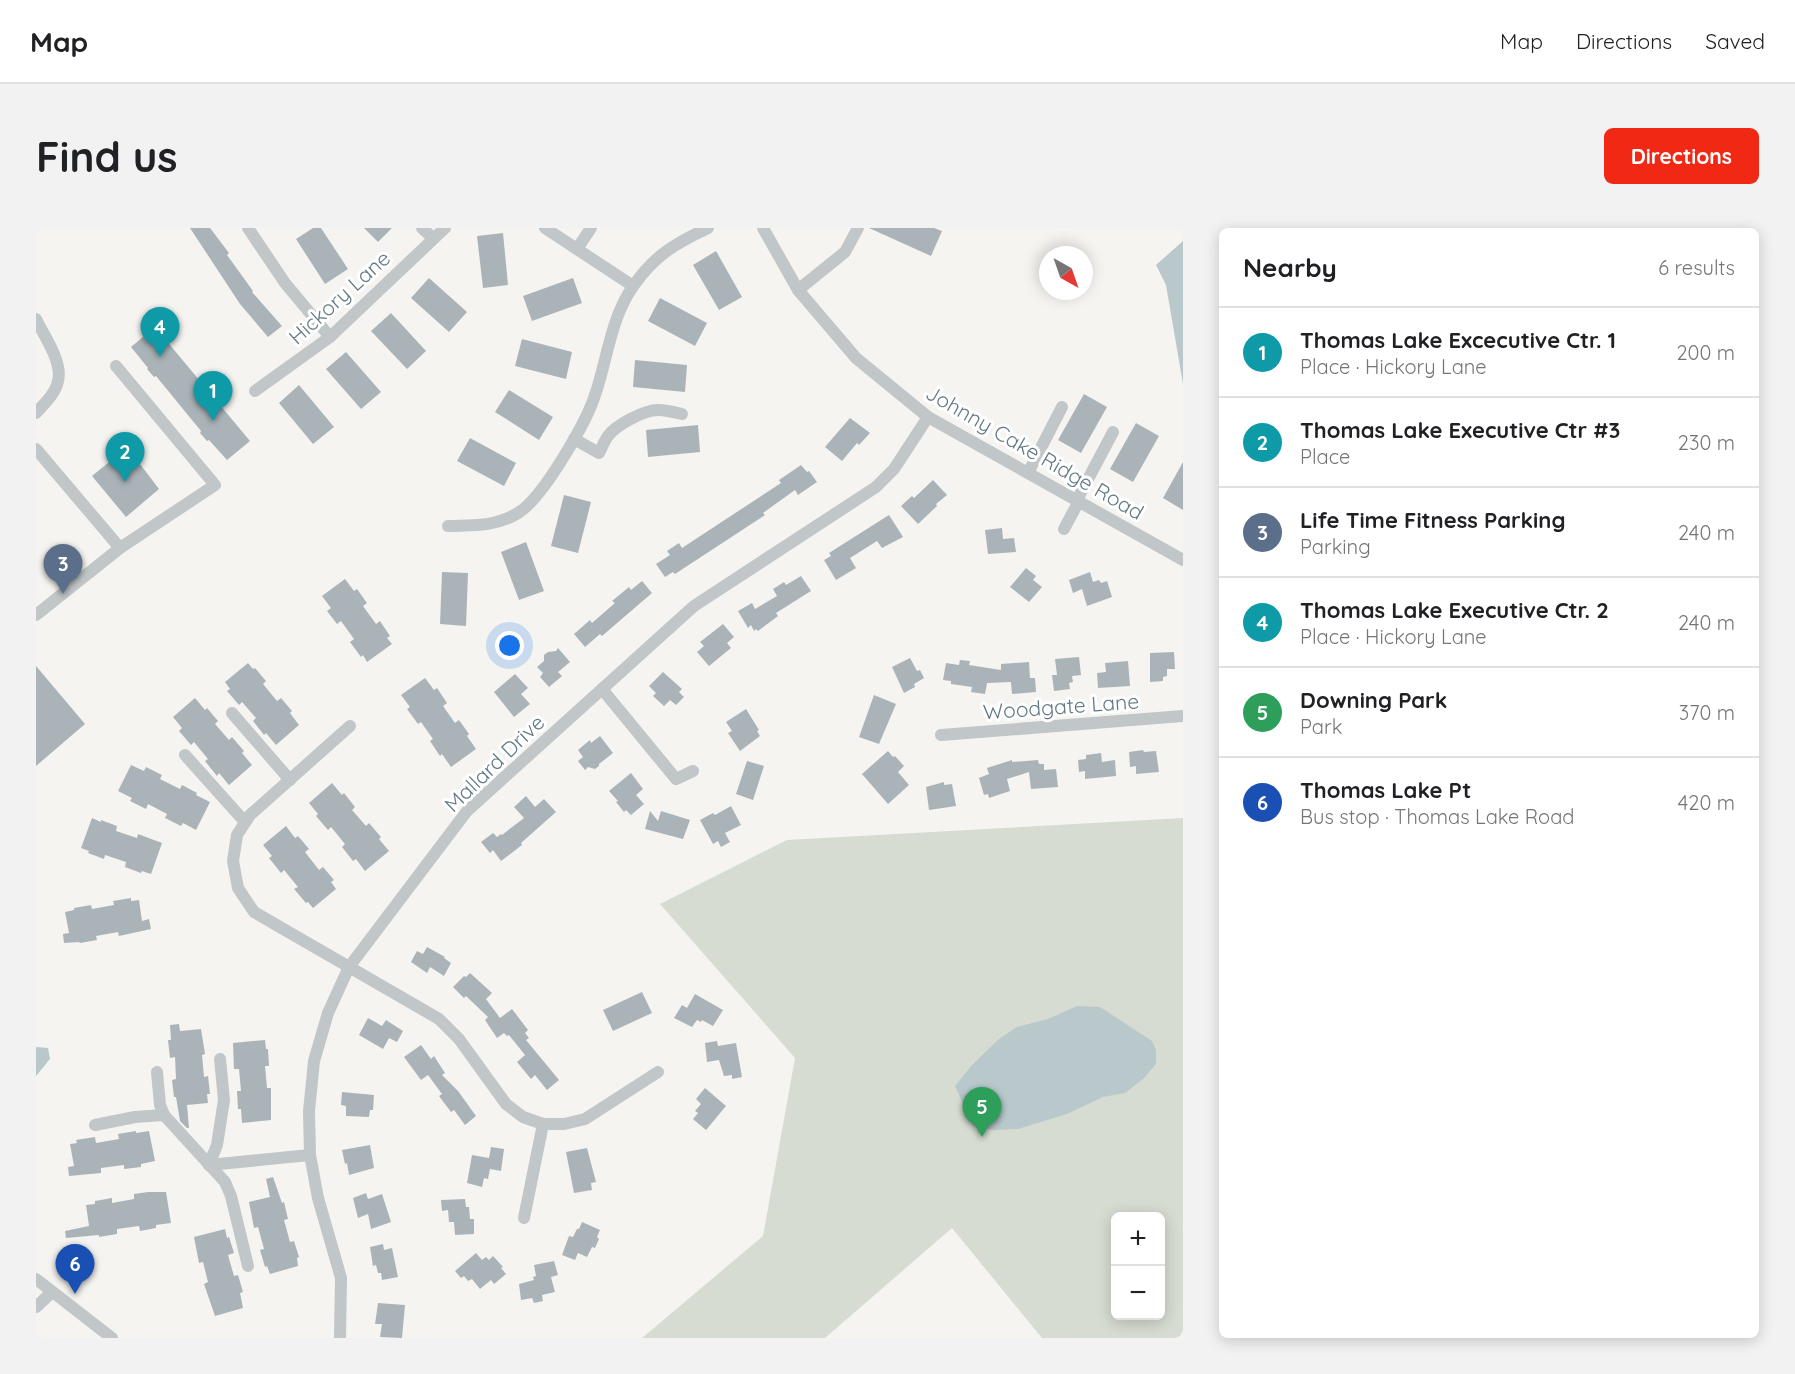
<!DOCTYPE html>
<meta charset="utf-8">
<style>
body{margin:0;font-family:Quicksand,sans-serif;background:#f2f2f2;color:#202124}
.controls{position:absolute;right:18px;bottom:18px;display:grid;overflow:hidden;border-radius:9px;box-shadow:0 3px 15px #0003}
.controls button{width:54px;height:54px;display:grid;place-items:center;padding:0;border:0;border-bottom:2px solid #e0e0e0;background:#fff;color:#202124;font:30px sans-serif}
.compass{position:absolute;left:1003px;top:18px;width:54px;height:54px;border-radius:50%;background:#fff;box-shadow:0 3px 15px #0003;rotate:140deg}
.you{position:absolute;left:474px;top:418px;width:21px;height:21px;margin:-15px;border:4px solid #fff;border-radius:50%;background:#1a73e8;box-shadow:0 0 0 9px #1a73e833}
.badge{display:grid;place-items:center;width:39px;height:39px;border-radius:50%;background:#f02814;color:#fff;font-size:20px;font-weight:700}
.pin{position:absolute;translate:-50% -50px;filter:drop-shadow(0 2px 3px #0008)}
.pin::after{content:'';position:absolute;top:32px;width:21px;height:18px;background:inherit;clip-path:polygon(0 0,100% 0,50% 100%)}
.list{margin:0;padding:0;list-style:none}
h2{display:flex;justify-content:space-between;align-items:center;height:78px;margin:0;padding:0 24px;font-size:26px}
h2 small{font-size:20px;font-weight:400;color:#757577}
.list li{display:grid;grid-template-columns:39px 1fr auto;gap:18px;align-items:center;box-sizing:border-box;height:90px;padding:0 24px;border-top:2px solid #e0e0e0}
.list b{display:block;font-size:22px;white-space:nowrap}
.list p{margin:0;font-size:20px;white-space:nowrap;color:#757577}
.list em{font-size:20px;font-style:normal;color:#757577}
.map{position:relative;flex:none;width:1147px;height:1110px;overflow:hidden;border-radius:9px}
header{display:flex;align-items:center;gap:36px;box-sizing:border-box;height:84px;padding:0 30px;background:#fff;border-bottom:2px solid #e0e0e0}
header strong{font-size:28px}
nav{display:flex;gap:33px;margin-inline-start:auto;font-size:21px}
.intro{display:flex;align-items:center;justify-content:space-between;box-sizing:border-box;height:144px;padding:0 36px}
h1{margin:0;font-size:42px}
.button{padding:15px 27px;border-radius:9px;background:#f02814;color:#fff;font-size:21px;font-weight:700}
main{display:flex;gap:36px;padding:0 36px}
aside{flex:1;background:#fff;border-radius:9px;box-shadow:0 3px 15px #0003}
.map>svg:first-child{display:block}
.green{fill:#d6dcd1;fill-rule:evenodd}
.water{fill:#b8c8cb}
.building{fill:#aab4b8}
.lines{fill:none;stroke-linecap:round;stroke-linejoin:round}
.minor{stroke:#c1c6c9;stroke-width:12}
.labels{text-anchor:middle;dominant-baseline:central;stroke-width:6;stroke-linejoin:round;paint-order:stroke}
.street-label{font-size:21px;fill:#617984;stroke:#fff}
</style>
<header>
<strong>Map</strong>
<nav><a>Map</a><a>Directions</a><a>Saved</a></nav>
</header>
<div class="intro"><h1>Find us</h1><a class="button">Directions</a></div>
<main>
<div class="map">
<svg width="1147" height="1110" viewBox="0 0 1147 1110">
<rect width="100%" height="100%" fill="#f5f4f0"/>
<path class="green" d="M 1147,590 L 1147,1110 L 1006,1110 L 916,1000 L 789,1110 L 606,1110 L 727,1008 L 759,830 L 624,676 L 751,612 ZM 1080,988 L 1124,988 L 1124,1088 L 1080,1088 Z"/>
<g class="water">
<path d="M 1147,13 L 1147,156 L 1130,57 L 1120,37 Z"/>
<path d="M 1041,778 L 1064,779 L 1116,813 L 1120,822 L 1120,836 L 1108,850 L 1089,865 L 1067,869 L 1031,886 L 982,901 L 957,902 L 937,898 L 919,858 L 936,837 L 963,811 L 981,799 L 1012,791 Z"/>
<path d="M 0,819 L 12,820 L 14,831 L 0,848 Z"/>
</g>
<g class="building">
<path d="M 154,0 L 174,0 L 193,25 L 191,27 L 217,63 L 216,64 L 246,98 L 232,109 L 204,76 Z"/>
<path d="M 277,0 L 285,0 L 312,41 L 289,56 L 260,11 Z"/>
<path d="M 328,0 L 356,0 L 342,14 Z"/>
<path d="M 833,0 L 898,0 L 906,3 L 895,28 Z"/>
<path d="M 467,5 L 472,57 L 447,60 L 441,8 Z"/>
<path d="M 680,23 L 706,69 L 683,82 L 657,37 Z"/>
<path d="M 393,50 L 431,84 L 413,104 L 375,70 Z"/>
<path d="M 537,50 L 546,75 L 496,93 L 487,68 Z"/>
<path d="M 624,70 L 671,95 L 659,118 L 612,93 Z"/>
<path d="M 355,85 L 390,123 L 371,141 L 335,103 Z"/>
<path d="M 119,99 L 214,213 L 191,232 L 173,212 L 171,213 L 164,205 L 165,203 L 120,148 L 118,149 L 111,141 L 112,140 L 95,119 Z"/>
<path d="M 486,111 L 536,124 L 530,151 L 479,138 Z"/>
<path d="M 310,124 L 345,164 L 325,181 L 290,141 Z"/>
<path d="M 599,132 L 651,137 L 649,164 L 597,159 Z"/>
<path d="M 263,157 L 298,199 L 277,216 L 243,175 Z"/>
<path d="M 473,162 L 517,189 L 503,212 L 459,184 Z"/>
<path d="M 1048,166 L 1071,179 L 1045,225 L 1022,212 Z"/>
<path d="M 814,190 L 834,205 L 823,217 L 821,215 L 806,233 L 789,219 Z"/>
<path d="M 1100,195 L 1123,208 L 1097,254 L 1074,241 Z"/>
<path d="M 662,197 L 664,224 L 612,229 L 610,202 Z"/>
<path d="M 434,210 L 480,235 L 468,258 L 421,233 Z"/>
<path d="M 89,221 L 103,237 L 104,236 L 123,261 L 90,289 L 56,248 Z"/>
<path d="M 1147,234 L 1147,282 L 1127,270 Z"/>
<path d="M 765,237 L 771,244 L 773,243 L 781,254 L 762,267 L 759,262 L 727,285 L 729,287 L 639,346 L 637,344 L 629,349 L 620,336 L 634,327 L 631,323 L 643,315 L 646,320 L 745,255 L 743,252 Z"/>
<path d="M 897,252 L 911,267 L 900,276 L 901,278 L 882,296 L 865,278 L 876,268 L 878,270 Z"/>
<path d="M 528,267 L 555,274 L 542,325 L 515,318 Z"/>
<path d="M 853,287 L 867,309 L 846,320 L 841,313 L 814,330 L 820,340 L 800,352 L 788,332 L 795,328 L 793,325 Z"/>
<path d="M 966,300 L 967,311 L 978,310 L 980,324 L 952,326 L 949,302 Z"/>
<path d="M 490,314 L 508,363 L 483,372 L 465,324 Z"/>
<path d="M 990,340 L 1000,348 L 997,352 L 1006,359 L 993,374 L 974,359 Z"/>
<path d="M 406,344 L 432,345 L 430,398 L 404,396 Z"/>
<path d="M 1054,344 L 1057,354 L 1063,352 L 1065,355 L 1071,353 L 1076,369 L 1051,378 L 1046,361 L 1037,365 L 1033,352 Z"/>
<path d="M 765,348 L 775,363 L 740,385 L 742,388 L 722,403 L 720,401 L 718,403 L 715,397 L 712,400 L 702,383 L 716,375 L 719,381 L 741,368 L 737,361 L 748,354 L 750,357 Z"/>
<path d="M 309,351 L 318,363 L 321,361 L 331,375 L 327,378 L 340,396 L 344,393 L 354,408 L 351,410 L 356,416 L 331,434 L 327,427 L 325,429 L 314,414 L 318,411 L 305,393 L 301,396 L 291,383 L 295,380 L 286,368 Z"/>
<path d="M 606,353 L 616,365 L 566,408 L 564,406 L 549,419 L 538,406 L 554,392 L 556,395 L 579,375 L 576,373 L 593,359 L 595,362 Z"/>
<path d="M 687,396 L 698,409 L 691,415 L 695,420 L 673,438 L 661,424 L 668,418 L 664,414 Z"/>
<path d="M 522,420 L 534,434 L 522,444 L 526,448 L 513,459 L 504,449 L 507,445 L 501,439 L 508,433 L 508,427 L 512,424 L 520,423 Z"/>
<path d="M 1138,424 L 1139,441 L 1131,441 L 1131,448 L 1127,449 L 1127,453 L 1114,454 L 1114,425 Z"/>
<path d="M 1043,429 L 1045,447 L 1036,448 L 1037,454 L 1033,455 L 1034,461 L 1018,463 L 1016,447 L 1021,447 L 1019,431 Z"/>
<path d="M 874,430 L 881,443 L 884,442 L 888,450 L 878,456 L 879,459 L 868,465 L 856,439 Z"/>
<path d="M 924,432 L 934,433 L 933,437 L 965,442 L 965,436 L 993,434 L 994,450 L 999,450 L 1000,464 L 976,466 L 975,454 L 951,455 L 949,466 L 935,464 L 936,459 L 915,456 L 915,453 L 907,452 L 910,435 L 923,437 Z"/>
<path d="M 1092,433 L 1094,458 L 1062,460 L 1061,445 L 1070,444 L 1069,435 Z"/>
<path d="M 212,435 L 217,441 L 219,440 L 230,453 L 227,456 L 241,473 L 245,470 L 256,483 L 254,485 L 263,497 L 240,517 L 230,505 L 228,507 L 217,493 L 220,490 L 206,474 L 203,477 L 191,463 L 194,461 L 189,454 Z"/>
<path d="M 0,438 L 49,496 L 0,538 Z"/>
<path d="M 627,444 L 646,461 L 643,464 L 648,469 L 640,477 L 634,472 L 628,478 L 617,468 L 620,465 L 613,458 Z"/>
<path d="M 479,446 L 492,460 L 485,466 L 494,476 L 478,489 L 458,464 Z"/>
<path d="M 389,450 L 398,462 L 401,460 L 411,475 L 407,478 L 419,495 L 423,492 L 433,506 L 431,508 L 440,521 L 415,539 L 406,526 L 404,528 L 394,513 L 397,511 L 385,494 L 382,496 L 371,481 L 374,479 L 365,467 Z"/>
<path d="M 838,467 L 860,476 L 843,516 L 823,509 Z"/>
<path d="M 159,470 L 169,482 L 171,480 L 182,493 L 179,496 L 193,512 L 196,509 L 208,523 L 206,525 L 216,537 L 193,557 L 183,545 L 181,548 L 169,533 L 172,531 L 158,514 L 155,517 L 143,503 L 146,500 L 137,489 Z"/>
<path d="M 710,481 L 723,502 L 721,503 L 724,508 L 704,523 L 692,505 L 696,503 L 690,494 Z"/>
<path d="M 564,508 L 577,525 L 563,536 L 563,538 L 559,541 L 552,539 L 549,542 L 542,533 L 547,529 L 542,522 L 554,512 L 555,515 Z"/>
<path d="M 1107,522 L 1108,524 L 1120,523 L 1123,544 L 1100,546 L 1100,538 L 1094,539 L 1093,524 Z"/>
<path d="M 852,523 L 857,529 L 859,528 L 868,538 L 862,544 L 873,557 L 852,576 L 826,546 Z"/>
<path d="M 1065,525 L 1066,534 L 1079,532 L 1080,548 L 1049,551 L 1049,543 L 1043,544 L 1042,532 L 1050,531 L 1050,527 Z"/>
<path d="M 976,532 L 976,534 L 1002,532 L 1003,536 L 1008,536 L 1008,542 L 1020,541 L 1022,559 L 995,561 L 993,544 L 971,551 L 974,563 L 953,570 L 952,566 L 948,567 L 943,550 L 953,546 L 951,540 Z"/>
<path d="M 711,533 L 728,538 L 717,572 L 700,566 Z"/>
<path d="M 95,537 L 108,543 L 110,539 L 126,547 L 124,551 L 144,561 L 146,557 L 161,565 L 160,567 L 174,574 L 160,602 L 147,595 L 145,598 L 129,590 L 131,586 L 112,576 L 110,581 L 94,573 L 96,570 L 82,563 Z"/>
<path d="M 595,545 L 607,561 L 600,567 L 608,576 L 595,587 L 590,582 L 588,584 L 580,574 L 582,573 L 573,563 Z"/>
<path d="M 908,554 L 908,557 L 916,556 L 920,578 L 893,582 L 890,559 Z"/>
<path d="M 296,555 L 306,567 L 308,565 L 319,579 L 316,582 L 330,598 L 333,595 L 345,609 L 343,611 L 353,623 L 329,643 L 320,631 L 317,633 L 306,619 L 309,616 L 295,599 L 292,602 L 280,588 L 282,586 L 273,575 Z"/>
<path d="M 490,568 L 499,579 L 508,571 L 520,584 L 485,615 L 486,617 L 465,633 L 457,622 L 454,625 L 445,614 L 457,605 L 461,609 L 465,606 L 466,607 L 488,590 L 478,579 Z"/>
<path d="M 695,578 L 705,597 L 689,605 L 694,614 L 685,619 L 682,613 L 677,616 L 664,592 L 677,585 L 679,587 Z"/>
<path d="M 614,583 L 622,593 L 625,583 L 654,592 L 647,611 L 609,601 Z"/>
<path d="M 56,590 L 65,594 L 65,592 L 81,598 L 80,603 L 101,610 L 102,606 L 126,615 L 115,646 L 106,643 L 105,645 L 89,639 L 90,634 L 69,627 L 68,631 L 52,625 L 53,623 L 45,620 Z"/>
<path d="M 250,598 L 259,610 L 262,608 L 273,621 L 269,624 L 283,642 L 287,639 L 298,652 L 295,654 L 300,661 L 277,680 L 272,674 L 270,675 L 258,661 L 262,659 L 248,642 L 245,645 L 233,630 L 236,628 L 227,617 Z"/>
<path d="M 95,670 L 95,673 L 103,672 L 106,693 L 113,691 L 115,701 L 83,708 L 82,704 L 60,708 L 61,712 L 44,715 L 43,714 L 28,715 L 27,706 L 33,705 L 29,684 L 38,682 L 38,680 L 55,677 L 56,681 L 78,677 L 77,673 Z"/>
<path d="M 391,719 L 409,729 L 408,730 L 415,735 L 408,748 L 394,739 L 391,745 L 375,734 L 381,723 L 387,726 Z"/>
<path d="M 434,745 L 456,765 L 450,771 L 464,790 L 476,781 L 492,802 L 489,805 L 493,810 L 490,812 L 523,852 L 511,862 L 499,847 L 495,851 L 481,834 L 489,827 L 473,807 L 471,808 L 468,805 L 461,810 L 449,792 L 452,789 L 430,768 L 428,770 L 417,759 L 428,748 L 430,749 Z"/>
<path d="M 606,764 L 616,785 L 577,803 L 567,782 Z"/>
<path d="M 659,766 L 687,782 L 677,798 L 666,792 L 665,794 L 661,792 L 656,799 L 638,790 L 646,777 L 651,780 Z"/>
<path d="M 332,790 L 346,798 L 350,792 L 367,803 L 361,814 L 353,810 L 347,821 L 323,807 Z"/>
<path d="M 143,796 L 144,803 L 165,801 L 169,826 L 166,827 L 168,849 L 172,848 L 174,866 L 171,866 L 172,875 L 151,877 L 153,900 L 151,900 L 144,893 L 140,869 L 138,869 L 136,852 L 140,851 L 139,829 L 134,830 L 132,812 L 135,812 L 134,797 Z"/>
<path d="M 229,812 L 230,821 L 232,821 L 233,838 L 229,838 L 231,860 L 235,860 L 235,892 L 206,895 L 205,881 L 202,881 L 201,863 L 205,863 L 203,841 L 198,841 L 197,815 Z"/>
<path d="M 681,813 L 682,818 L 700,815 L 706,849 L 696,851 L 696,847 L 688,848 L 683,832 L 671,834 L 669,815 Z"/>
<path d="M 385,817 L 395,831 L 398,828 L 409,845 L 406,847 L 422,863 L 440,888 L 429,897 L 418,882 L 415,884 L 403,868 L 406,866 L 392,847 L 385,852 L 368,829 Z"/>
<path d="M 669,860 L 690,878 L 670,902 L 657,891 L 662,885 L 659,883 L 665,876 L 660,871 Z"/>
<path d="M 306,864 L 338,867 L 337,882 L 334,882 L 333,889 L 310,888 L 310,878 L 305,877 Z"/>
<path d="M 100,903 L 100,905 L 113,903 L 119,933 L 105,936 L 105,939 L 88,941 L 88,937 L 65,940 L 65,945 L 33,948 L 32,939 L 38,938 L 34,916 L 41,915 L 40,912 L 59,909 L 60,915 L 83,911 L 82,906 Z"/>
<path d="M 334,917 L 338,940 L 313,947 L 311,935 L 309,936 L 306,922 Z"/>
<path d="M 455,919 L 468,921 L 465,943 L 454,941 L 452,951 L 448,950 L 446,959 L 431,955 L 436,927 L 453,930 Z"/>
<path d="M 551,920 L 560,954 L 555,955 L 556,962 L 538,965 L 530,924 Z"/>
<path d="M 237,949 L 246,975 L 248,974 L 252,991 L 248,992 L 254,1014 L 258,1013 L 263,1029 L 261,1030 L 262,1038 L 234,1046 L 231,1038 L 229,1039 L 224,1022 L 228,1021 L 222,999 L 218,1000 L 213,974 L 234,969 L 230,951 Z"/>
<path d="M 112,964 L 130,964 L 135,995 L 120,997 L 120,1000 L 104,1003 L 103,998 L 81,1001 L 81,1006 L 63,1009 L 63,1007 L 30,1010 L 29,1003 L 53,998 L 50,977 L 59,976 L 59,973 L 76,970 L 76,975 L 98,971 L 98,966 Z"/>
<path d="M 330,965 L 332,971 L 346,966 L 355,994 L 335,1001 L 332,986 L 322,990 L 317,970 Z"/>
<path d="M 429,971 L 430,979 L 433,979 L 434,991 L 438,991 L 438,1006 L 419,1007 L 418,994 L 413,994 L 412,982 L 406,983 L 405,972 Z"/>
<path d="M 546,994 L 564,1002 L 561,1009 L 563,1011 L 559,1020 L 556,1019 L 551,1029 L 542,1025 L 539,1032 L 526,1027 L 533,1008 L 537,1009 L 541,1001 L 543,1001 Z"/>
<path d="M 189,1001 L 191,1010 L 193,1009 L 198,1025 L 192,1027 L 198,1048 L 202,1047 L 207,1064 L 204,1065 L 207,1080 L 179,1088 L 168,1056 L 172,1054 L 167,1034 L 163,1035 L 158,1009 Z"/>
<path d="M 347,1016 L 348,1022 L 356,1020 L 362,1049 L 346,1052 L 345,1045 L 342,1045 L 340,1037 L 337,1038 L 334,1019 Z"/>
<path d="M 440,1025 L 446,1032 L 450,1029 L 453,1032 L 457,1028 L 467,1039 L 465,1040 L 470,1046 L 458,1056 L 455,1052 L 444,1061 L 436,1051 L 432,1053 L 428,1048 L 425,1050 L 419,1043 Z"/>
<path d="M 518,1033 L 522,1047 L 515,1049 L 519,1064 L 506,1067 L 507,1073 L 498,1075 L 496,1070 L 485,1072 L 483,1056 L 498,1052 L 497,1049 L 500,1048 L 498,1037 Z"/>
<path d="M 342,1075 L 369,1077 L 366,1110 L 344,1109 L 346,1096 L 339,1096 Z"/>
</g>
<g class="lines">
<g class="minor">
<path d="M 212,0 L 249,55 L 294,109"/>
<path d="M 386,0 L 397,10"/>
<path d="M 509,0 L 597,58"/>
<path d="M 727,0 L 762,62 L 820,130 L 892,189 L 1147,332"/>
<path d="M 541,21 L 555,0"/>
<path d="M 762,62 L 809,24 L 822,0"/>
<path d="M 0,91 C 8,108 27,134 22,153 C 20,165 8,176 0,185"/>
<path d="M 219,163 L 294,109 L 409,0"/>
<path d="M 538,211 L 563,225 C 566,220 568,213 572,208 C 580,197 608,182 622,182 C 630,182 638,184 646,186"/>
<path d="M 0,221 L 84,320"/>
<path d="M 992,245 L 1026,179"/>
<path d="M 1041,272 L 1077,204"/>
<path d="M 412,298 C 438,297 459,299 482,285 C 507,270 552,192 560,164 C 572,128 575,89 598,57 C 619,27 640,15 672,0"/>
<path d="M 1028,301 L 1043,273"/>
<path d="M 0,387 L 84,320 L 179,257 L 80,138"/>
<path d="M 566,461 L 640,551 L 657,543"/>
<path d="M 196,485 L 254,552"/>
<path d="M 314,498 L 214,587 L 201,607 L 197,633 L 202,660 L 218,684 L 403,791 L 423,811 L 470,876 L 487,889 L 507,896 L 528,896 L 549,891 L 622,844"/>
<path d="M 905,507 L 1147,488"/>
<path d="M 149,527 L 209,594"/>
<path d="M 121,844 L 124,877 L 128,887 L 189,954 L 195,968 L 212,1038"/>
<path d="M 59,897 L 99,889 L 128,887"/>
<path d="M 173,937 L 181,917 L 188,872 L 184,831"/>
<path d="M 173,937 L 274,927"/>
<path d="M 488,990 L 507,896"/>
<path d="M 0,1051 L 76,1110"/>
<path d="M 0,1079 L 16,1064"/>
<path d="M 304,1110 L 305,1050 L 282,970 L 274,927 L 273,883 L 278,833 L 292,785 L 313,739 L 431,583 L 658,378 L 840,259 L 858,241 L 892,189"/>
</g>
</g>
<g class="labels">
<g class="street-label">
<text transform="translate(303 69) rotate(-42)">Hickory Lane</text>
<text transform="translate(999 224) rotate(30)">Johnny Cake Ridge Road</text>
<text transform="translate(1025 478) rotate(-4)">Woodgate Lane</text>
<text transform="translate(458 535) rotate(-44)">Mallard Drive</text>
</g>
</g>
</svg>
<div class="controls">
<button>+</button>
<button>−</button>
</div>
<svg class="compass" viewBox="-18 -18 36 36"><path d="M0-13l5 13h-10z" fill="#e53935"/><path d="M0 13l5-13h-10z" fill="#757577"/></svg>
<div class="you"></div>
<div class="pin badge" style="left:177px;top:193px;background:#0f9aa8">1</div>
<div class="pin badge" style="left:89px;top:254px;background:#0f9aa8">2</div>
<div class="pin badge" style="left:27px;top:366px;background:#5c6f8a">3</div>
<div class="pin badge" style="left:124px;top:129px;background:#0f9aa8">4</div>
<div class="pin badge" style="left:946px;top:909px;background:#2e9e5b">5</div>
<div class="pin badge" style="left:39px;top:1066px;background:#1a4fb4">6</div>
</div>
<aside>
<h2>Nearby<small>6 results</small></h2>
<ul class="list">
<li><span class="badge" style="background:#0f9aa8">1</span><div><b>Thomas Lake Excecutive Ctr. 1</b><p>Place · Hickory Lane</p></div><em>200 m</em></li>
<li><span class="badge" style="background:#0f9aa8">2</span><div><b>Thomas Lake Executive Ctr #3</b><p>Place</p></div><em>230 m</em></li>
<li><span class="badge" style="background:#5c6f8a">3</span><div><b>Life Time Fitness Parking</b><p>Parking</p></div><em>240 m</em></li>
<li><span class="badge" style="background:#0f9aa8">4</span><div><b>Thomas Lake Executive Ctr. 2</b><p>Place · Hickory Lane</p></div><em>240 m</em></li>
<li><span class="badge" style="background:#2e9e5b">5</span><div><b>Downing Park</b><p>Park</p></div><em>370 m</em></li>
<li><span class="badge" style="background:#1a4fb4">6</span><div><b>Thomas Lake Pt</b><p>Bus stop · Thomas Lake Road</p></div><em>420 m</em></li>
</ul>
</aside>
</main>
